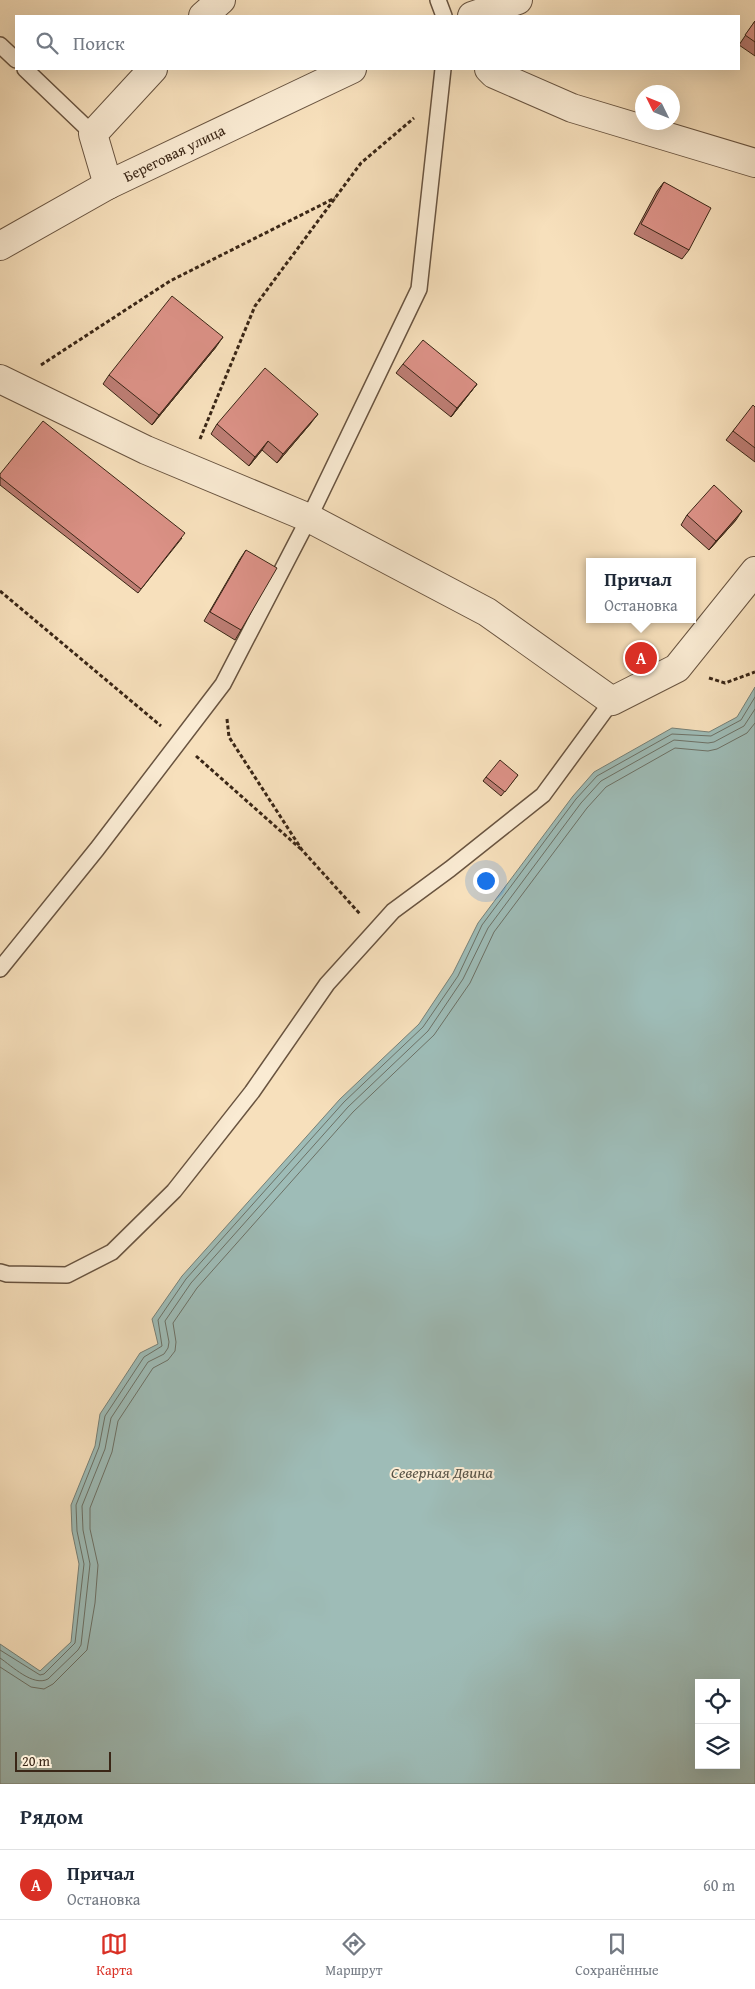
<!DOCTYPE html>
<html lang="ru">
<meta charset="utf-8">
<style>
body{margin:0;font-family:"Gentium Book Plus",serif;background:#f2f2f3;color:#1f2937}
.controls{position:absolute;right:15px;bottom:15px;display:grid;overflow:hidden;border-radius:0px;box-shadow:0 5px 20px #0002}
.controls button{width:45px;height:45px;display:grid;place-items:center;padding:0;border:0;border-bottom:1px solid #e0e1e3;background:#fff;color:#1f2937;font:25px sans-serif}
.compass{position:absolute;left:635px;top:85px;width:45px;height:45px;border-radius:50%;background:#fff;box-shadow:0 5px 20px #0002;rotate:313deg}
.scale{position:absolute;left:15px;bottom:12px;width:96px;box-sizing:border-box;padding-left:5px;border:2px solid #3a2616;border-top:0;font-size:14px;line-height:18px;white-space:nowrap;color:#3a2616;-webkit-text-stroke:4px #faebd3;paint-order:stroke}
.you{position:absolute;left:485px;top:880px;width:18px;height:18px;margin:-12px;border:4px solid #fff;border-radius:50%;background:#1a73e8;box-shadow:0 0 0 8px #1a73e833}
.badge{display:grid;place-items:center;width:32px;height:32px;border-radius:50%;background:#d93025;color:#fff;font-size:16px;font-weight:700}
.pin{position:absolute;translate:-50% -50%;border:2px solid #fff;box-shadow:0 1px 5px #0006}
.popup{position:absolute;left:586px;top:558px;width:110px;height:65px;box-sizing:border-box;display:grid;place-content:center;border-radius:0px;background:#fff;filter:drop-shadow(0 1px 4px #0005);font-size:16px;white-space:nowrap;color:#747a83}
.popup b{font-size:19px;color:#1f2937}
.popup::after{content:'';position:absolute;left:50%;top:100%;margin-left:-10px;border:10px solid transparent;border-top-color:#fff}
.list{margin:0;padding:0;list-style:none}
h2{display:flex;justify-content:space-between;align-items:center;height:65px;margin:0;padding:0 20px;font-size:21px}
h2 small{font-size:16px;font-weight:400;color:#747a83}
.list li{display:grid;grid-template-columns:32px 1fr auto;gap:15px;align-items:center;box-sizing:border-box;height:70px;padding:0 20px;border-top:1px solid #e0e1e3}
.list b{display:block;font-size:19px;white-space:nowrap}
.list p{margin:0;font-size:16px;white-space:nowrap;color:#747a83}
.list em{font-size:16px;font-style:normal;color:#747a83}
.icon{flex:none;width:28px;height:28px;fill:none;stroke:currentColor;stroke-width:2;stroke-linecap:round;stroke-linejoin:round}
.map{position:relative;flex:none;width:755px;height:1784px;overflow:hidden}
.search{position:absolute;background:#fff;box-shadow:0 5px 20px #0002;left:15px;right:15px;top:15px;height:55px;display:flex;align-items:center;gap:12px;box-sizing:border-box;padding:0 18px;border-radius:0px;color:#747a83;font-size:19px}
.sheet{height:135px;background:#fff}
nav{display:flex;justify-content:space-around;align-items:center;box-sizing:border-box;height:70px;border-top:1px solid #e0e1e3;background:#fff;font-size:14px;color:#747a83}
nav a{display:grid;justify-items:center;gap:2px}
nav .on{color:#d93025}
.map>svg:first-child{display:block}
.water{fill:#9ebcb7;stroke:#768077;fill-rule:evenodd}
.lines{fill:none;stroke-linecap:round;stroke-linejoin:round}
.shore{stroke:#6c7166;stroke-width:1}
.lane-casing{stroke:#695440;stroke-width:18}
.street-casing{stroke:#695440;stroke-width:30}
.path{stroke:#3a2616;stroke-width:3;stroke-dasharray:4 2.5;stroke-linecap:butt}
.lane{stroke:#faebd3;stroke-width:15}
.street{stroke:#faebd3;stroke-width:28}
.wall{fill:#bc7d73;stroke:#3a2616}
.shaded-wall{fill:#99665e;stroke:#3a2616}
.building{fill:#db9186;stroke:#3a2616}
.labels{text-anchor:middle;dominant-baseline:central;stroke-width:4;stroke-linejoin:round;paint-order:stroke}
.street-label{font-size:15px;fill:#3a2616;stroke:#faebd3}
.water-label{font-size:16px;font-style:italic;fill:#585346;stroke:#faebd3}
</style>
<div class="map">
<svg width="755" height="1784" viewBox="0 0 755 1784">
<rect width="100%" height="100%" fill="#f7e0bc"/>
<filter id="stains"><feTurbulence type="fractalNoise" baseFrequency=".004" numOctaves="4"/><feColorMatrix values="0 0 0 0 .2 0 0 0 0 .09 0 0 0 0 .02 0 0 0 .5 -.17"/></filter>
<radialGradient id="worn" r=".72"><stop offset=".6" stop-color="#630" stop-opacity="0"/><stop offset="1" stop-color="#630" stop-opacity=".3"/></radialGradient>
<path class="water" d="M 755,687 L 755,1784 L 0,1784 L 0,1644 L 40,1671 L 71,1642 L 79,1564 L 72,1531 L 71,1505 L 95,1446 L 100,1414 L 140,1353 L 158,1344 L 152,1319 L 182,1276 L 340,1099 L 419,1024 L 453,973 L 478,923 L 573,796 L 594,772 L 672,728 L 709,732 L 737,717 ZM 699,1683 L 736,1683 L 736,1765 L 699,1765 Z"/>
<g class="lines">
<g class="shore">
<path d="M 0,1650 L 40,1675 L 44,1674 L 75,1643 L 84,1564 L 77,1531 L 76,1505 L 99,1447 L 105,1416 L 144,1357 L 162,1346 L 158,1320 L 186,1279 L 344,1102 L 423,1027 L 458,976 L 482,925 L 576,799 L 597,776 L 672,734 L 711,736 L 741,720 L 755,697"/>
<path d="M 0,1658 C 12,1666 33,1687 48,1679 L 78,1650 L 81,1645 L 90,1564 L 83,1530 L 82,1506 L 105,1449 L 111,1418 L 148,1362 L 164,1354 L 168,1348 L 169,1342 L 165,1321 L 191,1283 L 348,1107 L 428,1031 L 463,979 L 488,928 L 581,803 L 601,781 L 674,740 L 708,743 L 714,742 L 744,726 L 755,709"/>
<path d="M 0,1667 L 31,1687 L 44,1689 L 53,1684 L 87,1650 L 95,1603 L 98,1565 L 90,1529 L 90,1508 L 112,1452 L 118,1421 L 153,1368 L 168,1360 L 175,1351 L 176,1342 L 173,1323 L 197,1288 L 353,1112 L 434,1035 L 470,983 L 494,932 L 587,808 L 606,787 L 675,748 L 708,751 L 717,749 L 747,733 L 755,723"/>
</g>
<g class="lane-casing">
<g id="lane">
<path d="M 438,0 L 444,16"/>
<path d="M 0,45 L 16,60"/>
<path d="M 25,69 L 93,134"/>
<path d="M 0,969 L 97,849 L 223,684 L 309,518 L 419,289 L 443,69"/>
<path d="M 0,1272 L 7,1274 L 67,1275 L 112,1252 L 174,1191 L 252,1092 L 327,984 L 375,931 L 393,911 L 450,869 L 543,795 L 612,701"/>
</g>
</g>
<g class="street-casing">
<g id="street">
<path d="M 203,16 L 221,0"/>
<path d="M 472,16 L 518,0"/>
<path d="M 489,69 L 494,74 L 572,108 L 755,163"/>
<path d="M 108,185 L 93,134 L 153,69"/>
<path d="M 0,246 L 108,185 L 352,69"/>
<path d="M 0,379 L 146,450 L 309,518 L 487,612 L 612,701 L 677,668 L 755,571"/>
</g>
</g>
<g class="path">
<path d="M 41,365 L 170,281 L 335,198"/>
<path d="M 200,439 L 255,306 L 361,163 L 414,118"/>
<path d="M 0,591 L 161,726"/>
<path d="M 709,678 L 725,683 L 755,672"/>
<path d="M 227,719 L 229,737 L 302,850 L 360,914"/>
<path d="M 196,756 L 302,850"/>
</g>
<use href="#lane" class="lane"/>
<use href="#street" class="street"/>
</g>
<g class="wall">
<path d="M 755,21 L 755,56 L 739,45 Z"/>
<path d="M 664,182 L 689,250 L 682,259 L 634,234 L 657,191 Z"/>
<path d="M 216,347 L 152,425 L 103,384 L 109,375 Z"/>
<path d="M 403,364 L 477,384 L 451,417 L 396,373 Z"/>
<path d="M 755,407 L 755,462 L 726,440 L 733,431 Z"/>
<path d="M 311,423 L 277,463 L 262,450 L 249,466 L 211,434 L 217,424 Z"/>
<path d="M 0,474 L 182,538 L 138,593 L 0,485 Z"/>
<path d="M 687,515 L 736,520 L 709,550 L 681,525 Z"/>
<path d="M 246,550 L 241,630 L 235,640 L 204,621 L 240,559 Z"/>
<path d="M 518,775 L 501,796 L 483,781 L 486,777 Z"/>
</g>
<g class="shaded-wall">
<path d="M 223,337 L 216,347 L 152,425 L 159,415 Z"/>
<path d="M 477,384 L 470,393 L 451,417 L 457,408 Z"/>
<path d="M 318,414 L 311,423 L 277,463 L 283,454 Z"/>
<path d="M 268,441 L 262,450 L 249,466 L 255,457 Z"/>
<path d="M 742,511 L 736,520 L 709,550 L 716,541 Z"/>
</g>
<g class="building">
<path d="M 755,21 L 755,42 L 745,35 Z"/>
<path d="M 664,182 L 711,208 L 689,250 L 641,224 Z"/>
<path d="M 172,296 L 223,337 L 159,415 L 109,375 Z"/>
<path d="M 423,340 L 477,384 L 457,408 L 403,364 Z"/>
<path d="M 265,368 L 318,414 L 283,454 L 268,441 L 255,457 L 217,424 Z"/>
<path d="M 753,405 L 755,407 L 755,448 L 733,431 Z"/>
<path d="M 43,421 L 185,533 L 141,589 L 0,477 L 0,474 Z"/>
<path d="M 714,485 L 742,511 L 716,541 L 687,515 Z"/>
<path d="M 246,550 L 277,568 L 241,630 L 210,612 Z"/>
<path d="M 500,760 L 518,775 L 505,792 L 486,777 Z"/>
</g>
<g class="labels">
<g class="street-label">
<text transform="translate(174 153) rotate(-26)">Береговая улица</text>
</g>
<g class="water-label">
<text x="442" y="1472">Северная Двина</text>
</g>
</g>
<rect width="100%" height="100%" filter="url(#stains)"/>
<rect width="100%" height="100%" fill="url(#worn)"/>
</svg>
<div class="controls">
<button><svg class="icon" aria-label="locate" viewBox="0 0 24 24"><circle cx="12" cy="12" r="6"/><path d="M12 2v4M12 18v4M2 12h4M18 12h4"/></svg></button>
<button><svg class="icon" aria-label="layers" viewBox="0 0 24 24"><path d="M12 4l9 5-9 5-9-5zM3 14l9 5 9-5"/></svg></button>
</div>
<svg class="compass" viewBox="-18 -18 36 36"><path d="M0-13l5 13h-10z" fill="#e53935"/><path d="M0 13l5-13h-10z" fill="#747a83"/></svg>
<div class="scale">20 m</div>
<div class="you"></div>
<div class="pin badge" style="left:641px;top:658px">A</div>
<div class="popup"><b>Причал</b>Остановка</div>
<div class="search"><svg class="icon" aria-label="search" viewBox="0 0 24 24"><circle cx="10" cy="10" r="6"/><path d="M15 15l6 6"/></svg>Поиск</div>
</div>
<section class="sheet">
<h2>Рядом<small></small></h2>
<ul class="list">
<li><span class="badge">A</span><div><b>Причал</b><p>Остановка</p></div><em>60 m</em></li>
</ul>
</section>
<nav>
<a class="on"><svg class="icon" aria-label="map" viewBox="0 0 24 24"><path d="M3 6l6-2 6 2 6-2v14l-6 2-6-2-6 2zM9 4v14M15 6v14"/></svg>Карта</a>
<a><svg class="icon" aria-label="directions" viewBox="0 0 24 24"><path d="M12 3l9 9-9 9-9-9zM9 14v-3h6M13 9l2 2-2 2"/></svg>Маршрут</a>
<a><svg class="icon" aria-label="saved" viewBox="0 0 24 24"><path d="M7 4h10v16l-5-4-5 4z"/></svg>Сохранённые</a>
</nav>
